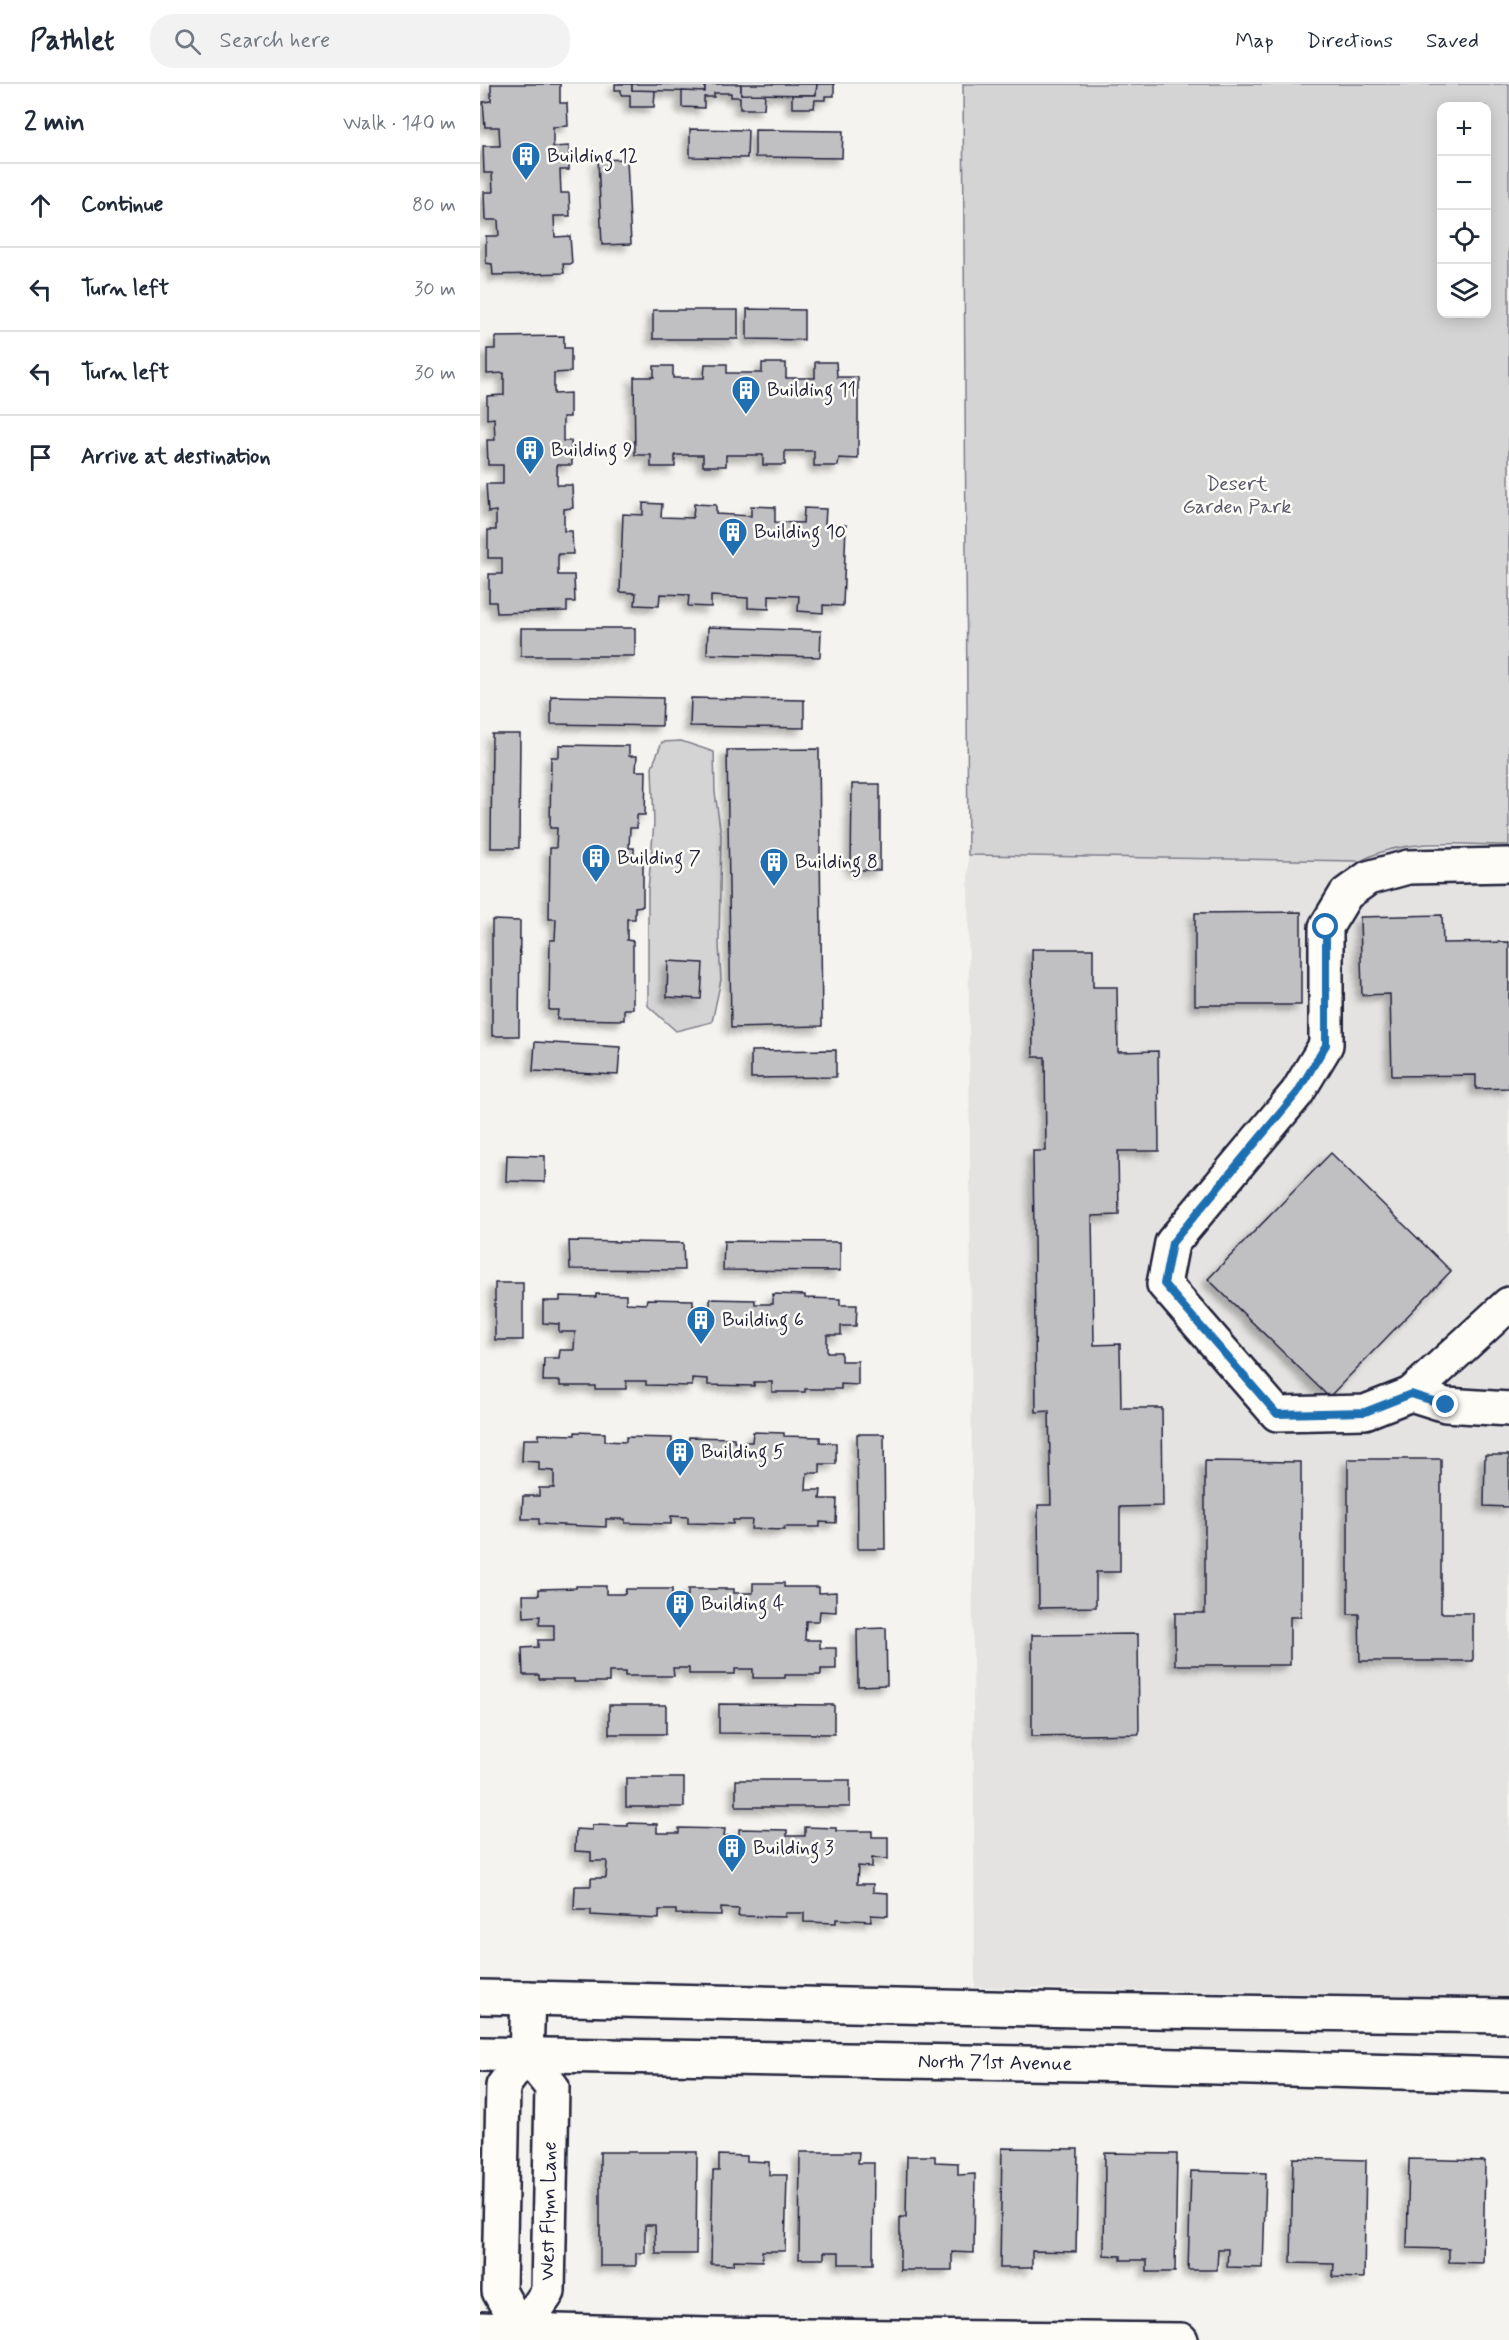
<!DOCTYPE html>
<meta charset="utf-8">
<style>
body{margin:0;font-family:Mynerve,sans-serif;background:#f2f2f3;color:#1f2937}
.controls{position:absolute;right:18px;top:18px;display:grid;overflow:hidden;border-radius:12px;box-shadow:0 3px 15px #0003}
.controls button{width:54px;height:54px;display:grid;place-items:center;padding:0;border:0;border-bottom:2px solid #e0e1e3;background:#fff;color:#1f2937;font:30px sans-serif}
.stop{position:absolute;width:18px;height:18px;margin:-14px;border:4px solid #1f6fb2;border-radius:50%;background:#fff}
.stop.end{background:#1f6fb2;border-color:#fff;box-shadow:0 2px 6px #0008}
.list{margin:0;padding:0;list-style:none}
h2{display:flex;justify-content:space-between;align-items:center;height:78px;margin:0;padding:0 24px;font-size:26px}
h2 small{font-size:20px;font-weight:400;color:#747a83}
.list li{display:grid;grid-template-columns:39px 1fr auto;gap:18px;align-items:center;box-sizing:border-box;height:84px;padding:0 24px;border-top:2px solid #e0e1e3}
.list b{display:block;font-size:22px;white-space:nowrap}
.list em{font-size:20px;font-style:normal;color:#747a83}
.icon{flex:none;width:33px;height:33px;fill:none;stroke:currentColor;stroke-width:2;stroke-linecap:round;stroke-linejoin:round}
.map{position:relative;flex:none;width:1029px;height:2256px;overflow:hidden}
header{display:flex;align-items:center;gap:36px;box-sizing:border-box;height:84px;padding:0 30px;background:#fff;border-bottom:2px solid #e0e1e3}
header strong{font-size:28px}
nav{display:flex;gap:33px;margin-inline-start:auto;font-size:21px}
.search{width:420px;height:54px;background:#f2f2f3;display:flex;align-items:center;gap:15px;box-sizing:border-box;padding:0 21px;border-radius:24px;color:#747a83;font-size:22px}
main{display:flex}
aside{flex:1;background:#fff}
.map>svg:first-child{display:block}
.built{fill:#e4e3e2}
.green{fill:#d5d4d5;stroke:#7c7b88;stroke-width:1.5;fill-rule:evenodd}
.building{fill:#c0bfc2;stroke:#22223b;stroke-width:1.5;filter:url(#shadow)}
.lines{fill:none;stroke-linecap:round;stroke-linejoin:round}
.minor-casing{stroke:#22223b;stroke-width:38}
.minor{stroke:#fdfcf7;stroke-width:33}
.route{stroke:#1f6fb2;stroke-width:8}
.labels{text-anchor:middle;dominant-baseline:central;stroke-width:5;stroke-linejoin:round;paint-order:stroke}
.poi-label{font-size:20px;fill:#22223b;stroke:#fdfcf7;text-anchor:start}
.park-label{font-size:20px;fill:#585769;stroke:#fdfcf7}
.street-label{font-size:20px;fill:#22223b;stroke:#fdfcf7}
</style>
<header>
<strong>Pathlet</strong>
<div class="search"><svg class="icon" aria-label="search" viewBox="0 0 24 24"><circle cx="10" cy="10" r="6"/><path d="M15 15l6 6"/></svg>Search here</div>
<nav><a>Map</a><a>Directions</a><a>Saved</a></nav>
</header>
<main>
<aside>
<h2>2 min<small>Walk · 140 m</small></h2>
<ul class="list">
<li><svg class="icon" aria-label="ahead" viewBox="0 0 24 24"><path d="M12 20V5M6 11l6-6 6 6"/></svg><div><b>Continue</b></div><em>80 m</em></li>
<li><svg class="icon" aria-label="left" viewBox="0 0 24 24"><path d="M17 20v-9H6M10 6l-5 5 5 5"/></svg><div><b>Turn left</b></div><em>30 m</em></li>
<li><svg class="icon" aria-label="left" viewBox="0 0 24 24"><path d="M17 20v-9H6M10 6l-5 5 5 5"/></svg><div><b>Turn left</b></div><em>30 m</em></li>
<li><svg class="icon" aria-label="arrive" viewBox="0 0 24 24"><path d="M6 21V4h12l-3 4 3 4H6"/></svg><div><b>Arrive at destination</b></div></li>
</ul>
</aside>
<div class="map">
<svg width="1029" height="2256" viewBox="0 0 1029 2256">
<defs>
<filter id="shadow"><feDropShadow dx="-5.5" dy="5.5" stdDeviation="3" flood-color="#0004"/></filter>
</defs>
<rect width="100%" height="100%" fill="#f4f3ef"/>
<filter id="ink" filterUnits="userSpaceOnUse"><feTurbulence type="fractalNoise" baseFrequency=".0167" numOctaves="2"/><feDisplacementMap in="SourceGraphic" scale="12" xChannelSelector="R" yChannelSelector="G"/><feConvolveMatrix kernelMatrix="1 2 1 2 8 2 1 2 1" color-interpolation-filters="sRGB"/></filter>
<g filter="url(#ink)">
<path class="built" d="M 1029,761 L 1029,1913 L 495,1903 L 488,771 L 881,777 L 894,769 L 909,765 L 942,762 Z"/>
<g class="green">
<path d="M 483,0 L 1029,0 L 1029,761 C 984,761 921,753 881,777 L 488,771 ZM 962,22 L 1006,22 L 1006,230 L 962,230 Z"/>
<path d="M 201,657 L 234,668 L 235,708 L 241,751 L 239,860 L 241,896 L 232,938 L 196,947 L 168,922 L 168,806 L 174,739 L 172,683 L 182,658 Z"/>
</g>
<g class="building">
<path d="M 11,0 L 80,0 L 80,19 L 87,19 L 88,42 L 73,43 L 73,63 L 89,62 L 89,86 L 80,86 L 81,109 L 89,109 L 90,132 L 74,132 L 75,153 L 90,152 L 92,180 L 83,180 L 84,189 L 13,191 L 12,180 L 6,179 L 6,152 L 19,152 L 18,136 L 5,136 L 4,108 L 13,108 L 12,89 L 4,89 L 3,62 L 20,62 L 19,43 L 5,43 L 3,18 L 11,17 Z"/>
<path d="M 135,0 L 152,0 L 152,6 L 175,6 L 174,23 L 150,23 L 150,11 L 141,11 L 141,6 L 135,6 Z"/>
<path d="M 152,0 L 225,0 L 225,8 L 152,6 Z"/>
<path d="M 225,0 L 261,0 L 261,10 L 285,10 L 284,25 L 260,25 L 260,13 L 251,13 L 251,9 L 234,9 L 234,13 L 224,13 L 224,24 L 202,23 L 202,7 L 225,8 Z"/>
<path d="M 261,0 L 354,0 L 337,0 L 336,11 L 261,10 Z"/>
<path d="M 337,0 L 354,0 L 354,12 L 345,12 L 345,16 L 335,16 L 334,24 L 312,24 L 312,11 L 336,11 Z"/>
<path d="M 210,45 L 268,46 L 267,74 L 210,73 Z"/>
<path d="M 275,46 L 363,47 L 362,74 L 275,73 Z"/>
<path d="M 147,75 L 151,160 L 122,161 L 118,76 Z"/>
<path d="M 267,225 L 324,226 L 324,256 L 267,255 Z"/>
<rect x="173" y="226" width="85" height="29"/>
<path d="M 84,252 L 84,264 L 91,264 L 91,288 L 74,289 L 74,310 L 90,309 L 90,333 L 83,333 L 83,357 L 91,357 L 92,381 L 77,381 L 77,401 L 92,401 L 93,424 L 84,425 L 84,447 L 92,447 L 93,470 L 78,470 L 78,491 L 94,491 L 95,518 L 87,518 L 87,527 L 17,529 L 16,518 L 9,518 L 9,490 L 22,490 L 22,474 L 8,474 L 8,446 L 16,446 L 16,427 L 8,428 L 6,400 L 23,400 L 23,381 L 8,381 L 7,356 L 15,356 L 14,334 L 7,335 L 7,312 L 24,311 L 24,289 L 7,290 L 7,265 L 15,265 L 15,253 Z"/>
<path d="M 335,278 L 356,278 L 357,293 L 378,293 L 378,375 L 359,374 L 358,382 L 334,382 L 334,367 L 305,367 L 305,381 L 283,381 L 283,371 L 246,371 L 246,382 L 223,382 L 223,371 L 195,371 L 195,383 L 171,383 L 171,371 L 155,371 L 154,293 L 174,293 L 174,282 L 193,282 L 193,294 L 224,294 L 225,280 L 247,280 L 247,289 L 282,289 L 282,279 L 306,279 L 306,294 L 335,294 Z"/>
<path d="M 163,419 L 182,420 L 181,433 L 213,434 L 214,420 L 236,421 L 236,430 L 271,432 L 271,422 L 295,423 L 295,438 L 323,439 L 324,424 L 346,425 L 345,440 L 366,441 L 363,522 L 343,521 L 343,529 L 318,527 L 319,512 L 289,511 L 289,525 L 268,524 L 268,514 L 231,512 L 231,523 L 208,522 L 209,511 L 180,510 L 179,522 L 155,521 L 156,509 L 140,508 L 143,430 L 163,431 Z"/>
<path d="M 228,543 L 341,547 L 340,573 L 227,570 Z"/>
<rect x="41" y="544" width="114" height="28"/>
<path d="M 71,612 L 183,614 L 182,642 L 71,640 Z"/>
<path d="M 211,614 L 324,616 L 324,644 L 210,642 Z"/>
<path d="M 12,650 L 40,650 L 39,764 L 11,764 Z"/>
<path d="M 79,661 L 149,662 L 149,672 L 157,672 L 156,687 L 166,687 L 165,731 L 157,731 L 157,744 L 150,744 L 149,764 L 154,764 L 154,778 L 163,778 L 163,822 L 155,823 L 155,835 L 147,835 L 147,856 L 153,857 L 153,925 L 144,925 L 144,936 L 77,935 L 78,926 L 69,926 L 70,856 L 75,856 L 76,835 L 69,835 L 70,764 L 76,764 L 77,744 L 70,744 L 71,673 L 79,673 Z"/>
<path d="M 339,665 L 342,942 L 251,944 L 247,666 Z"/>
<path d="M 372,700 L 400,700 L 400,786 L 371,786 Z"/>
<path d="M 821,828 L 821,921 L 715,921 L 715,829 Z"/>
<path d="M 962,831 L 963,859 L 1029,858 L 1029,1004 L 996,1005 L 996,991 L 912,992 L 910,910 L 882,911 L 880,833 Z"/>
<path d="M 12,836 L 40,837 L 39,952 L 12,952 Z"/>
<path d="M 552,865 L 613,865 L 613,903 L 637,903 L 638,968 L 678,967 L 679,1067 L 638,1067 L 639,1131 L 612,1132 L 614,1261 L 640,1260 L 641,1324 L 682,1324 L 683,1422 L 640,1423 L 640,1488 L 616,1488 L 616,1523 L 559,1524 L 558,1421 L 571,1421 L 569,1327 L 556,1328 L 553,1067 L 566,1067 L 565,973 L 553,973 Z"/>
<path d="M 188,877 L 223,879 L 221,915 L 187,913 Z"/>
<path d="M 55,958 L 140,963 L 138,991 L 53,987 Z"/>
<path d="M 356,966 L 356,993 L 271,994 L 271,967 Z"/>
<path d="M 851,1069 L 971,1187 L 849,1313 L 728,1195 Z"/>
<path d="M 27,1071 L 65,1072 L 65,1098 L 26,1097 Z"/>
<path d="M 89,1157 L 203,1159 L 204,1186 L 90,1185 Z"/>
<path d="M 244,1157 L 360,1158 L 360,1187 L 243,1186 Z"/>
<rect x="15" y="1199" width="28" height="57"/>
<path d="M 116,1210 L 146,1211 L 146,1219 L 166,1220 L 167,1215 L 213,1216 L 213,1222 L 230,1222 L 230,1215 L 275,1216 L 275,1220 L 293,1220 L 293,1210 L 325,1211 L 325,1214 L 360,1215 L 360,1221 L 377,1221 L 376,1242 L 361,1242 L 361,1251 L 347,1251 L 347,1268 L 361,1268 L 361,1277 L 378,1277 L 378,1301 L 361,1300 L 361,1305 L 325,1305 L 325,1308 L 292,1308 L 292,1298 L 274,1298 L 274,1302 L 228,1301 L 228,1295 L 212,1294 L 212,1302 L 166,1301 L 166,1297 L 146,1297 L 146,1305 L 115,1305 L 115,1302 L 80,1302 L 80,1297 L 63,1297 L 64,1274 L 79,1274 L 80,1266 L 94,1266 L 95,1248 L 79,1248 L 79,1240 L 63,1239 L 63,1217 L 80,1217 L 80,1212 L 116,1213 Z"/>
<path d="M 95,1348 L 125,1349 L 125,1357 L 146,1358 L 146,1353 L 192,1354 L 192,1360 L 208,1360 L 209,1353 L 254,1354 L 254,1358 L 272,1358 L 273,1348 L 304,1349 L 304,1352 L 340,1353 L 340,1358 L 356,1359 L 356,1380 L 340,1380 L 340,1389 L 327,1389 L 326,1406 L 341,1406 L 340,1415 L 357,1415 L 356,1439 L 340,1438 L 340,1443 L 304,1443 L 304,1446 L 271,1445 L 272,1436 L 253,1436 L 253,1440 L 208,1439 L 208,1433 L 191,1432 L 191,1440 L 145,1439 L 145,1435 L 126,1435 L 126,1443 L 59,1440 L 59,1435 L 42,1435 L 43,1412 L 59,1412 L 59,1404 L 74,1404 L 74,1387 L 59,1386 L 59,1378 L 42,1377 L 43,1355 L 59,1355 L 59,1350 L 95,1351 Z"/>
<path d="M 377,1350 L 404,1350 L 405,1465 L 378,1465 Z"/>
<path d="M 1005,1371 L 1029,1371 L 1029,1423 L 1004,1422 Z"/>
<path d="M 868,1375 L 961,1375 L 961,1529 L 993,1529 L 993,1577 L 880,1577 L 879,1530 L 868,1530 Z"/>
<path d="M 725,1377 L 821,1378 L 821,1533 L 810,1533 L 810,1581 L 695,1581 L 695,1529 L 725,1529 Z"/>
<path d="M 273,1499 L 304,1499 L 304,1503 L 339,1503 L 339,1509 L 356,1508 L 356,1528 L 340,1527 L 339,1537 L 326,1537 L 325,1556 L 340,1556 L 340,1564 L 356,1564 L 356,1585 L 341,1585 L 341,1591 L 305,1591 L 305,1594 L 273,1594 L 273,1585 L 255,1585 L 255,1590 L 209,1590 L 209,1584 L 193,1584 L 194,1592 L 145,1592 L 145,1588 L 129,1588 L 129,1598 L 94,1598 L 94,1595 L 59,1595 L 59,1591 L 43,1591 L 42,1564 L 58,1563 L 58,1556 L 74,1556 L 74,1541 L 59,1541 L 60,1532 L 44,1533 L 43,1511 L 59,1511 L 59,1505 L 96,1504 L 96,1502 L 126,1502 L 126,1510 L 145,1510 L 146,1505 L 192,1505 L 192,1511 L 208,1512 L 208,1505 L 254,1505 L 254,1509 L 273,1509 Z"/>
<path d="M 406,1544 L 407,1601 L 378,1602 L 377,1545 Z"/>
<path d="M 658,1550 L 659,1650 L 552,1652 L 552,1551 Z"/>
<path d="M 239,1620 L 354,1621 L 354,1650 L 239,1649 Z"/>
<rect x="129" y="1621" width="57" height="29"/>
<rect x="146" y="1694" width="58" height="29"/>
<rect x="256" y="1696" width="114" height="27"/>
<path d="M 148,1739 L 177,1740 L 177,1749 L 199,1749 L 199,1744 L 245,1745 L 244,1752 L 259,1752 L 259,1745 L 307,1746 L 307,1752 L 325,1752 L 325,1743 L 356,1744 L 356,1747 L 392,1747 L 392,1753 L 408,1753 L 408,1775 L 392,1774 L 392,1783 L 378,1782 L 377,1800 L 393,1800 L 393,1808 L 408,1809 L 408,1832 L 391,1831 L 391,1837 L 356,1835 L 356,1839 L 324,1838 L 324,1829 L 305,1829 L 305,1833 L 258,1832 L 259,1825 L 241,1824 L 241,1831 L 196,1830 L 196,1826 L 179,1826 L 179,1835 L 111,1831 L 111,1826 L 94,1826 L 95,1802 L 111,1802 L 111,1794 L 126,1794 L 127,1779 L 127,1777 L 111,1777 L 111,1768 L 95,1767 L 96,1745 L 112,1746 L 112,1741 L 148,1742 Z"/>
<path d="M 522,2064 L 598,2065 L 596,2168 L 552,2167 L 552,2184 L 520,2184 Z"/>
<path d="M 120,2068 L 217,2068 L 216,2170 L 176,2170 L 175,2141 L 165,2141 L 165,2169 L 156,2169 L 156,2182 L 120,2182 Z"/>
<path d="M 320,2068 L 379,2068 L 378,2079 L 394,2079 L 393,2180 L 359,2180 L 359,2168 L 344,2168 L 344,2175 L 319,2175 Z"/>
<path d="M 625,2069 L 697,2070 L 695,2188 L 667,2188 L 667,2176 L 641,2176 L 641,2172 L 624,2171 Z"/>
<path d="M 239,2071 L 267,2072 L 267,2077 L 289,2078 L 289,2091 L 307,2091 L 305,2167 L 282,2167 L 282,2177 L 254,2176 L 253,2181 L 231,2180 L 233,2087 L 239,2087 Z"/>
<path d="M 427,2072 L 455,2072 L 455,2078 L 478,2079 L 478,2091 L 495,2090 L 494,2169 L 472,2168 L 472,2186 L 420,2186 L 420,2133 L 426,2133 Z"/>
<path d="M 813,2074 L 886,2076 L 884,2194 L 853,2193 L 854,2180 L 811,2179 Z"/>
<path d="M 929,2075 L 1005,2077 L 1003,2179 L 969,2178 L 969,2165 L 927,2164 Z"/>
<path d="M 711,2087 L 786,2089 L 783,2184 L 747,2183 L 748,2165 L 738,2165 L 737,2186 L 708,2186 Z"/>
</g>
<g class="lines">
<g class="minor-casing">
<g id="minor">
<path d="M 1029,781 L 928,783 L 888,794 L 866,810 L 846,843 L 846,961 L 817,1009 L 692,1159 L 684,1200 L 797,1330 L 885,1328 L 931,1310 L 966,1321 L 1029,1325"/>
<path d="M 931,1310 L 1029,1220"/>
<path d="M 0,1913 L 597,1926 L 1029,1932"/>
<path d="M 0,1970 L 663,1981 L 1029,1991"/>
<path d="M 0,2245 L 227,2251 L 701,2256"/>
<path d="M 41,2247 L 19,2207 L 23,2002 L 46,1971 L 48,1914"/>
<path d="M 41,2247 L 68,2208 L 72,2003 L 46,1971"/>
</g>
</g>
<use href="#minor" class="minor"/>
</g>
</g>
<g class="lines" filter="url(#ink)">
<path class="route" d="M 846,843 L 846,961 L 817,1009 L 692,1159 L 684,1200 L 797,1330 L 885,1328 L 931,1310 L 966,1321"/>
</g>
<defs>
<g id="building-pin" transform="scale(1.5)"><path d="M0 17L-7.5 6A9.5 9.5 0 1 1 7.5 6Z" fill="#1f6fb2" stroke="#fdfcf7"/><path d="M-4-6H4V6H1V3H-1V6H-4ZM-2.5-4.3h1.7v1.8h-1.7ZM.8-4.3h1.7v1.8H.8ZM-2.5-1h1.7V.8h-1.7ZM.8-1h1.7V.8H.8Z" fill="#fff"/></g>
</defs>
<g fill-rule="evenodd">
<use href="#building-pin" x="46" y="72"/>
<use href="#building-pin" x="266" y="306"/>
<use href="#building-pin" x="50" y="366"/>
<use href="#building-pin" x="253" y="448"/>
<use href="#building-pin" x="116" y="774"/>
<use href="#building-pin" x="294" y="778"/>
<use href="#building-pin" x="221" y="1236"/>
<use href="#building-pin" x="200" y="1368"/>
<use href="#building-pin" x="200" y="1520"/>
<use href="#building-pin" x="252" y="1764"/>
</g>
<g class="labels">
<g class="poi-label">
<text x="67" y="72">Building 12</text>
<text x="287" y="306">Building 11</text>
<text x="71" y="366">Building 9</text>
<text x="274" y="448">Building 10</text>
<text x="137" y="774">Building 7</text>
<text x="315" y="778">Building 8</text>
<text x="242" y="1236">Building 6</text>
<text x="221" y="1368">Building 5</text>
<text x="221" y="1520">Building 4</text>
<text x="273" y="1764">Building 3</text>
</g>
<g class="park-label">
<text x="757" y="400">Desert<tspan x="757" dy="23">Garden Park</tspan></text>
</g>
<g class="street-label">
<text transform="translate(515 1979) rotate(1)">North 71st Avenue</text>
<text transform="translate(69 2127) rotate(-89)">West Flynn Lane</text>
</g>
</g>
</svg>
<div class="controls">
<button>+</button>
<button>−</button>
<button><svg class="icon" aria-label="locate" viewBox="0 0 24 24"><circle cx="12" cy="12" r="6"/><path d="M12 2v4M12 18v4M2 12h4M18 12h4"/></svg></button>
<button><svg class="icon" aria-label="layers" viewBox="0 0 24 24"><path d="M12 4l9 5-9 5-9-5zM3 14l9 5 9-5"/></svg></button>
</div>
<div class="stop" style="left:846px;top:843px"></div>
<div class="stop end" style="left:966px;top:1321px"></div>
</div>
</main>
